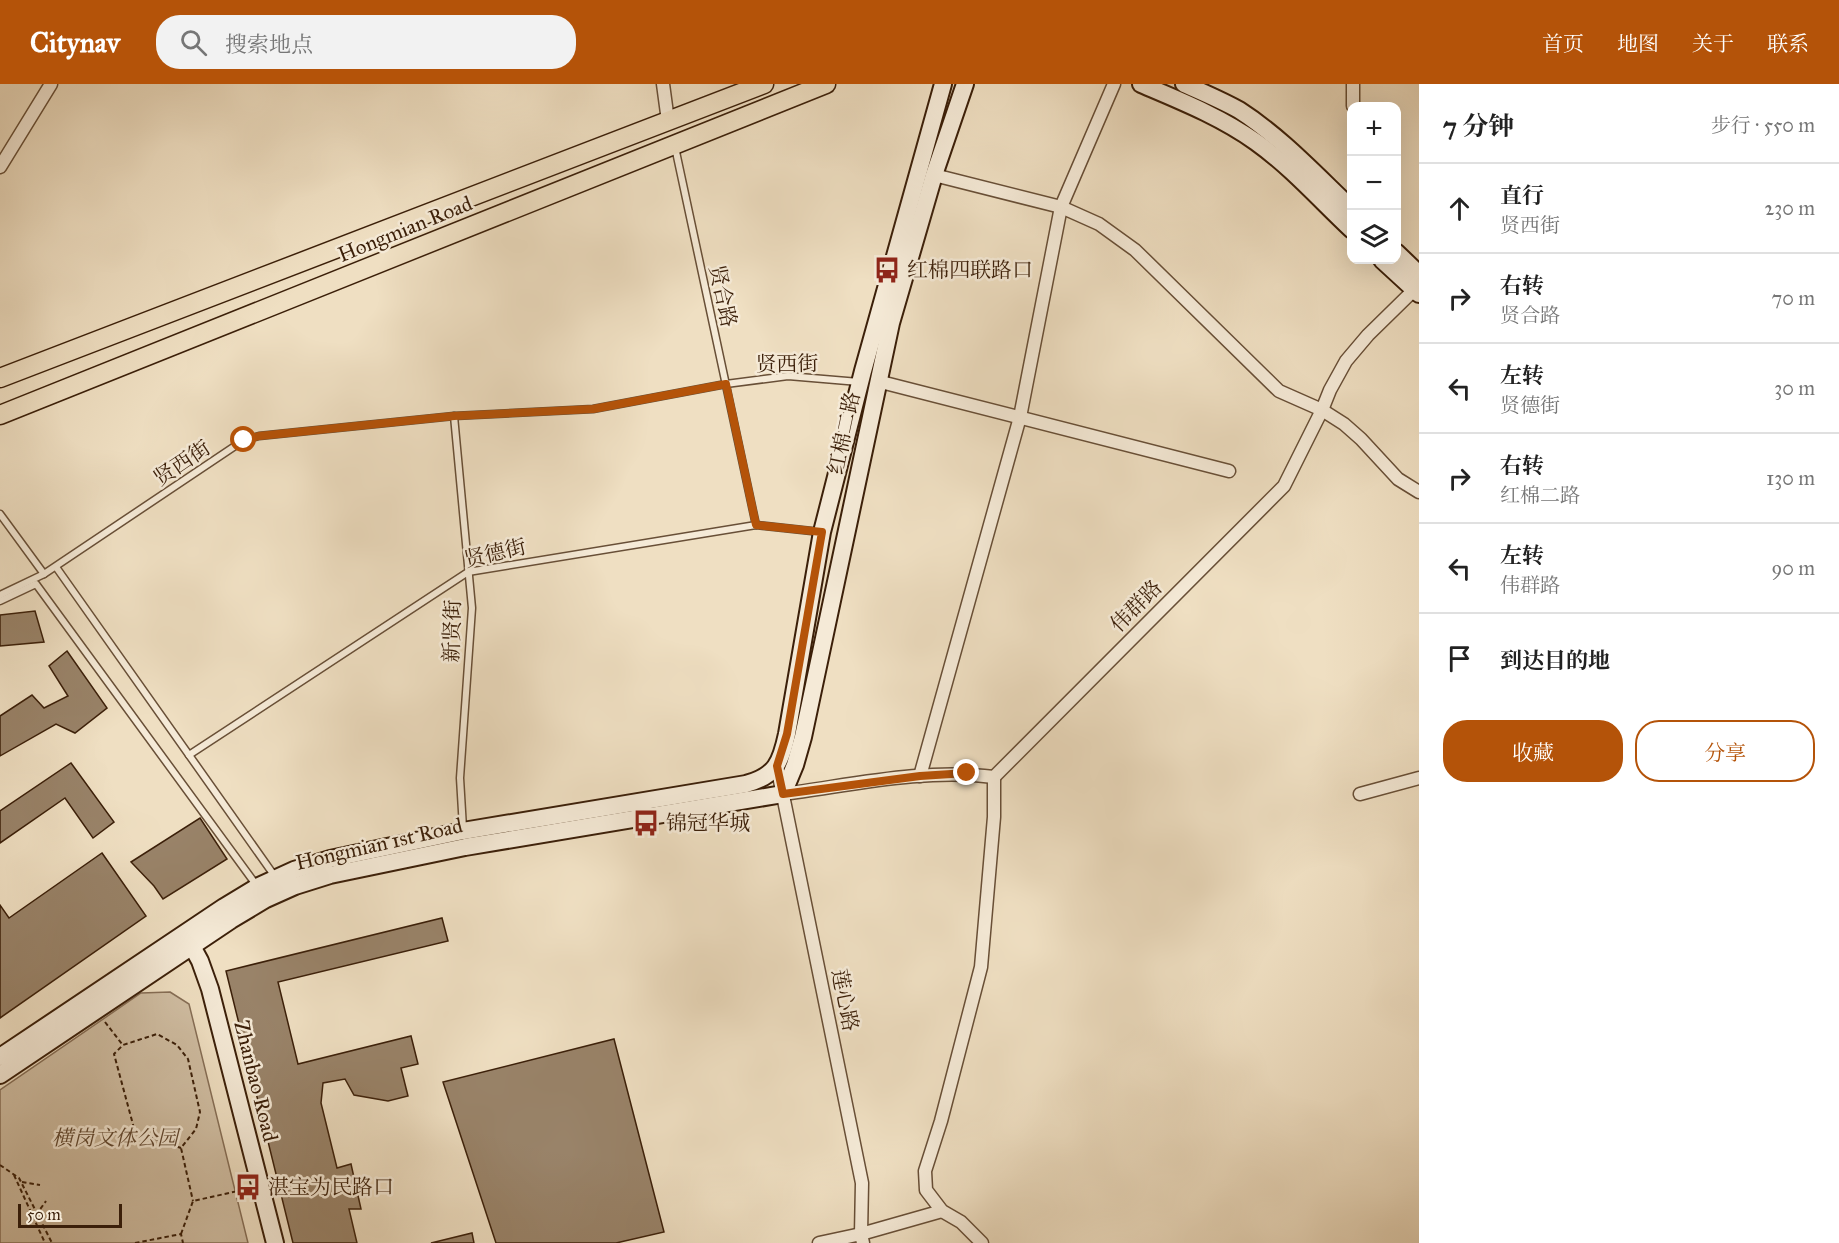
<!DOCTYPE html>
<html lang="zh">
<meta charset="utf-8">
<style>
body{margin:0;font-family:"IM FELL Great Primer","Noto Serif SC",serif;background:#f2f2f2;color:#222}
.controls{position:absolute;right:18px;top:18px;display:grid;overflow:hidden;border-radius:12px;box-shadow:0 6px 24px #0002}
.controls button{width:54px;height:54px;display:grid;place-items:center;padding:0;border:0;border-bottom:2px solid #e0e0e0;background:#fff;color:#222;font:30px sans-serif}
.scale{position:absolute;left:18px;bottom:15px;width:104px;box-sizing:border-box;padding-left:6px;border:3px solid #3b1f09;border-top:0;font-size:16px;line-height:21px;white-space:nowrap;color:#3b1f09;-webkit-text-stroke:4px #f5ead7;paint-order:stroke}
.stop{position:absolute;width:18px;height:18px;margin:-14px;border:4px solid #b45309;border-radius:50%;background:#fff}
.stop.end{background:#b45309;border-color:#fff;box-shadow:0 2px 6px #0008}
.list{margin:0;padding:0;list-style:none}
h2{display:flex;justify-content:space-between;align-items:center;height:78px;margin:0;padding:0 24px;font-size:26px}
h2 small{font-size:20px;font-weight:400;color:#767676}
.list li{display:grid;grid-template-columns:39px 1fr auto;gap:18px;align-items:center;box-sizing:border-box;height:90px;padding:0 24px;border-top:2px solid #e0e0e0}
.list b{display:block;font-size:22px;white-space:nowrap}
.list p{margin:0;font-size:20px;white-space:nowrap;color:#767676}
.list em{font-size:20px;font-style:normal;color:#767676}
.actions{display:flex;gap:12px;padding:18px 24px}
.actions a{flex:1;padding:14px 0;border:2px solid #b45309;border-radius:24px;text-align:center;font-size:21px;color:#b45309}
.actions .main{background:#b45309;color:#fff}
.icon{flex:none;width:33px;height:33px;fill:none;stroke:currentColor;stroke-width:2;stroke-linecap:round;stroke-linejoin:round}
.map{position:relative;flex:none;width:1419px;height:1159px;overflow:hidden}
header{display:flex;align-items:center;gap:36px;box-sizing:border-box;height:84px;padding:0 30px;background:#b45309;color:#fff}
header strong{font-size:28px}
nav{display:flex;gap:33px;margin-inline-start:auto;font-size:21px}
.search{width:420px;height:54px;background:#f2f2f2;display:flex;align-items:center;gap:15px;box-sizing:border-box;padding:0 21px;border-radius:24px;color:#767676;font-size:22px}
main{display:flex}
aside{flex:1;background:#fff}
.map>svg:first-child{display:block}
.green{fill:#d0bea3;stroke:#866e56;stroke-width:1.5}
.building{fill:#998369;stroke:#3b1f09;stroke-width:1.5}
.lines{fill:none;stroke-linecap:round;stroke-linejoin:round}
.lane-casing{stroke:#684f37;stroke-width:9}
.street-casing{stroke:#684f37;stroke-width:15}
.secondary-casing{stroke:#3b1f09;stroke-width:20}
.primary-casing{stroke:#3b1f09;stroke-width:21}
.path{stroke:#3b1f09;stroke-width:2;stroke-dasharray:4.5 3;stroke-linecap:butt}
.lane{stroke:#f5ead7;stroke-width:6}
.street{stroke:#f5ead7;stroke-width:12}
.secondary{stroke:#f5ead7;stroke-width:16}
.primary{stroke:#efdfc2;stroke-width:18}
.route{stroke:#b45309;stroke-width:8}
.labels{text-anchor:middle;dominant-baseline:central;stroke-width:5;stroke-linejoin:round;paint-order:stroke}
.street-label{font-size:21px;fill:#3b1f09;stroke:#f5ead7}
.poi-label{font-size:21px;fill:#3b1f09;stroke:#f5ead7;text-anchor:start}
.park-label{font-size:21px;font-style:italic;fill:#604730;stroke:#f5ead7}
</style>
<header>
<strong>Citynav</strong>
<div class="search"><svg class="icon" aria-label="search" viewBox="0 0 24 24"><circle cx="10" cy="10" r="6"/><path d="M15 15l6 6"/></svg>搜索地点</div>
<nav><a>首页</a><a>地图</a><a>关于</a><a>联系</a></nav>
</header>
<main>
<div class="map">
<svg width="1419" height="1159" viewBox="0 0 1419 1159">
<rect width="100%" height="100%" fill="#efdfc2"/>
<filter id="stains"><feTurbulence type="fractalNoise" baseFrequency=".00333" numOctaves="4"/><feColorMatrix values="0 0 0 0 .2 0 0 0 0 .09 0 0 0 0 .02 0 0 0 .5 -.17"/></filter>
<radialGradient id="worn" r=".72"><stop offset=".6" stop-color="#630" stop-opacity="0"/><stop offset="1" stop-color="#630" stop-opacity=".3"/></radialGradient>
<path class="green" d="M 170,908 L 189,920 L 248,1159 L 0,1159 L 0,1006 L 141,909 Z"/>
<g class="building">
<path d="M 35,527 L 44,558 L 0,562 L 0,531 Z"/>
<path d="M 67,567 L 107,624 L 75,649 L 56,640 L 0,672 L 0,632 L 32,611 L 44,624 L 68,612 L 49,582 Z"/>
<path d="M 71,679 L 114,738 L 93,754 L 65,714 L 0,759 L 0,727 Z"/>
<path d="M 200,734 L 227,775 L 163,815 L 154,802 L 131,778 Z"/>
<path d="M 102,769 L 146,832 L 0,934 L 0,821 L 9,834 Z"/>
<path d="M 442,834 L 448,857 L 278,898 L 298,980 L 411,952 L 418,980 L 401,984 L 408,1012 L 388,1017 L 354,1011 L 345,995 L 323,999 L 321,1019 L 337,1084 L 351,1080 L 361,1125 L 349,1125 L 357,1159 L 293,1159 L 226,887 Z"/>
<path d="M 614,955 L 664,1148 L 616,1159 L 496,1159 L 443,998 Z"/>
<path d="M 472,1149 L 474,1159 L 431,1159 Z"/>
</g>
<g class="lines">
<g class="lane-casing">
<g id="lane">
<path d="M 675,63 L 756,441"/>
<path d="M 454,332 L 472,524 L 460,694 L 463,744"/>
<path d="M 0,430 L 44,490 L 244,356 L 259,352 L 454,332 L 593,325 L 726,300 L 788,292 L 859,298"/>
<path d="M 56,483 L 276,794"/>
<path d="M 0,511 L 44,490"/>
<path d="M 0,517 L 36,500 L 257,802"/>
<path d="M 189,671 L 468,488 L 756,441 L 821,448"/>
</g>
</g>
<g class="street-casing">
<g id="street">
<path d="M 663,0 L 668,37"/>
<path d="M 1353,0 L 1353,22"/>
<path d="M 0,83 L 51,0"/>
<path d="M 934,91 L 1061,123 L 1099,140 L 1135,166 L 1279,307 L 1322,326 L 1344,340 L 1361,355 L 1398,395 L 1419,408"/>
<path d="M 877,297 L 1229,387"/>
<path d="M 777,682 L 862,1099 L 861,1150 L 863,1159"/>
<path d="M 920,692 L 1020,333 L 1061,123 L 1114,0"/>
<path d="M 783,710 C 852,701 924,684 994,693 L 1284,402 L 1322,326 L 1330,306 L 1346,277 L 1368,251 L 1419,201"/>
<path d="M 1360,710 L 1419,694"/>
<path d="M 819,1159 L 861,1150 L 942,1127"/>
<path d="M 982,1159 L 961,1138 L 942,1127 L 926,1106 L 925,1087 L 941,1037 L 981,883 L 994,733 L 994,693"/>
</g>
</g>
<g class="secondary-casing">
<g id="secondary">
<path d="M 1141,0 C 1181,17 1221,33 1256,58 C 1291,83 1321,117 1352,146"/>
<path d="M 1184,0 C 1202,8 1221,16 1239,26 C 1281,53 1316,91 1352,125"/>
<path d="M 1396,168 L 1419,190"/>
<path d="M 1382,176 L 1419,210"/>
<path d="M 187,853 L 200,877 L 210,905 L 275,1159"/>
<path d="M 0,973 L 224,823 L 257,803 L 294,786 L 330,775 L 463,747 L 746,700 C 776,692 781,678 787,650 L 822,448 L 863,287 L 943,0"/>
<path d="M 0,991 L 231,836 L 266,815 L 295,802 L 330,791 L 465,763 L 783,710 L 795,681 L 803,653 L 891,239 L 934,91 L 965,0"/>
</g>
</g>
<g class="primary-casing">
<g id="primary">
<path d="M 0,294 L 764,0"/>
<path d="M 0,331 L 826,0"/>
</g>
</g>
<g class="path">
<path d="M 105,938 L 122,960"/>
<path d="M 181,1064 L 135,1048 L 114,970 L 123,961 L 157,950 L 177,961 L 188,975 L 200,1028 L 196,1045 L 181,1064 L 193,1117"/>
<path d="M 0,1081 L 19,1094 L 52,1159"/>
<path d="M 14,1091 L 45,1159"/>
<path d="M 22,1098 L 40,1101"/>
<path d="M 36,1131 L 46,1117"/>
<path d="M 181,1150 L 193,1117 L 247,1105"/>
<path d="M 135,1159 L 181,1150 L 183,1159"/>
</g>
<use href="#lane" class="lane"/>
<use href="#street" class="street"/>
<use href="#secondary" class="secondary"/>
<use href="#primary" class="primary"/>
</g>
<g class="lines">
<path class="route" d="M 244,356 L 259,352 L 454,332 L 593,325 L 726,300 L 756,441 L 822,448 L 787,650 L 777,682 L 783,710 L 920,692 L 967,689"/>
</g>
<defs>
<g id="bus-bare" transform="scale(2.07)"><path d="M-5-6H5V4H4V6H2V4H-2V6H-4V4H-5ZM-3.5-4V0h7V-4ZM-3.5 1.2v1.5H-2V1.2ZM2 1.2v1.5H3.5V1.2Z" fill="#8f2418" stroke="#f5ead7" stroke-width="2.5" paint-order="stroke"/></g>
</defs>
<g fill-rule="evenodd">
<use href="#bus-bare" x="887" y="186"/>
<use href="#bus-bare" x="646" y="739"/>
<use href="#bus-bare" x="248" y="1103"/>
</g>
<g class="labels">
<g class="street-label">
<text transform="translate(405 145) rotate(-22)">Hongmian Road</text>
<text transform="translate(723 212) rotate(78)">贤合路</text>
<text transform="translate(787 280) rotate(-1)">贤西街</text>
<text transform="translate(844 349) rotate(-78)">红棉二路</text>
<text transform="translate(182 379) rotate(-34)">贤西街</text>
<text transform="translate(495 469) rotate(-13)">贤德街</text>
<text transform="translate(1136 522) rotate(-45)">伟群路</text>
<text transform="translate(452 547) rotate(-88)">新贤街</text>
<text transform="translate(379 760) rotate(-13)">Hongmian 1st Road</text>
<text transform="translate(845 916) rotate(79)">莲心路</text>
<text transform="translate(256 997) rotate(76)">Zhanbao Road</text>
</g>
<g class="poi-label">
<text x="907" y="186">红棉四联路口</text>
<text x="666" y="739">锦冠华城</text>
<text x="268" y="1103">湛宝为民路口</text>
</g>
<g class="park-label">
<text x="115" y="1054">横岗文体公园</text>
</g>
</g>
<rect width="100%" height="100%" filter="url(#stains)"/>
<rect width="100%" height="100%" fill="url(#worn)"/>
</svg>
<div class="controls">
<button>+</button>
<button>−</button>
<button><svg class="icon" aria-label="layers" viewBox="0 0 24 24"><path d="M12 4l9 5-9 5-9-5zM3 14l9 5 9-5"/></svg></button>
</div>
<div class="scale">50 m</div>
<div class="stop" style="left:244px;top:356px"></div>
<div class="stop end" style="left:967px;top:689px"></div>
</div>
<aside>
<h2>7 分钟<small>步行 · 550 m</small></h2>
<ul class="list">
<li><svg class="icon" aria-label="ahead" viewBox="0 0 24 24"><path d="M12 20V5M6 11l6-6 6 6"/></svg><div><b>直行</b><p>贤西街</p></div><em>230 m</em></li>
<li><svg class="icon" aria-label="right" viewBox="0 0 24 24"><path d="M7 20v-9h11M14 6l5 5-5 5"/></svg><div><b>右转</b><p>贤合路</p></div><em>70 m</em></li>
<li><svg class="icon" aria-label="left" viewBox="0 0 24 24"><path d="M17 20v-9H6M10 6l-5 5 5 5"/></svg><div><b>左转</b><p>贤德街</p></div><em>30 m</em></li>
<li><svg class="icon" aria-label="right" viewBox="0 0 24 24"><path d="M7 20v-9h11M14 6l5 5-5 5"/></svg><div><b>右转</b><p>红棉二路</p></div><em>130 m</em></li>
<li><svg class="icon" aria-label="left" viewBox="0 0 24 24"><path d="M17 20v-9H6M10 6l-5 5 5 5"/></svg><div><b>左转</b><p>伟群路</p></div><em>90 m</em></li>
<li><svg class="icon" aria-label="arrive" viewBox="0 0 24 24"><path d="M6 21V4h12l-3 4 3 4H6"/></svg><div><b>到达目的地</b></div></li>
</ul>
<div class="actions"><a class="main">收藏</a><a>分享</a></div>
</aside>
</main>
